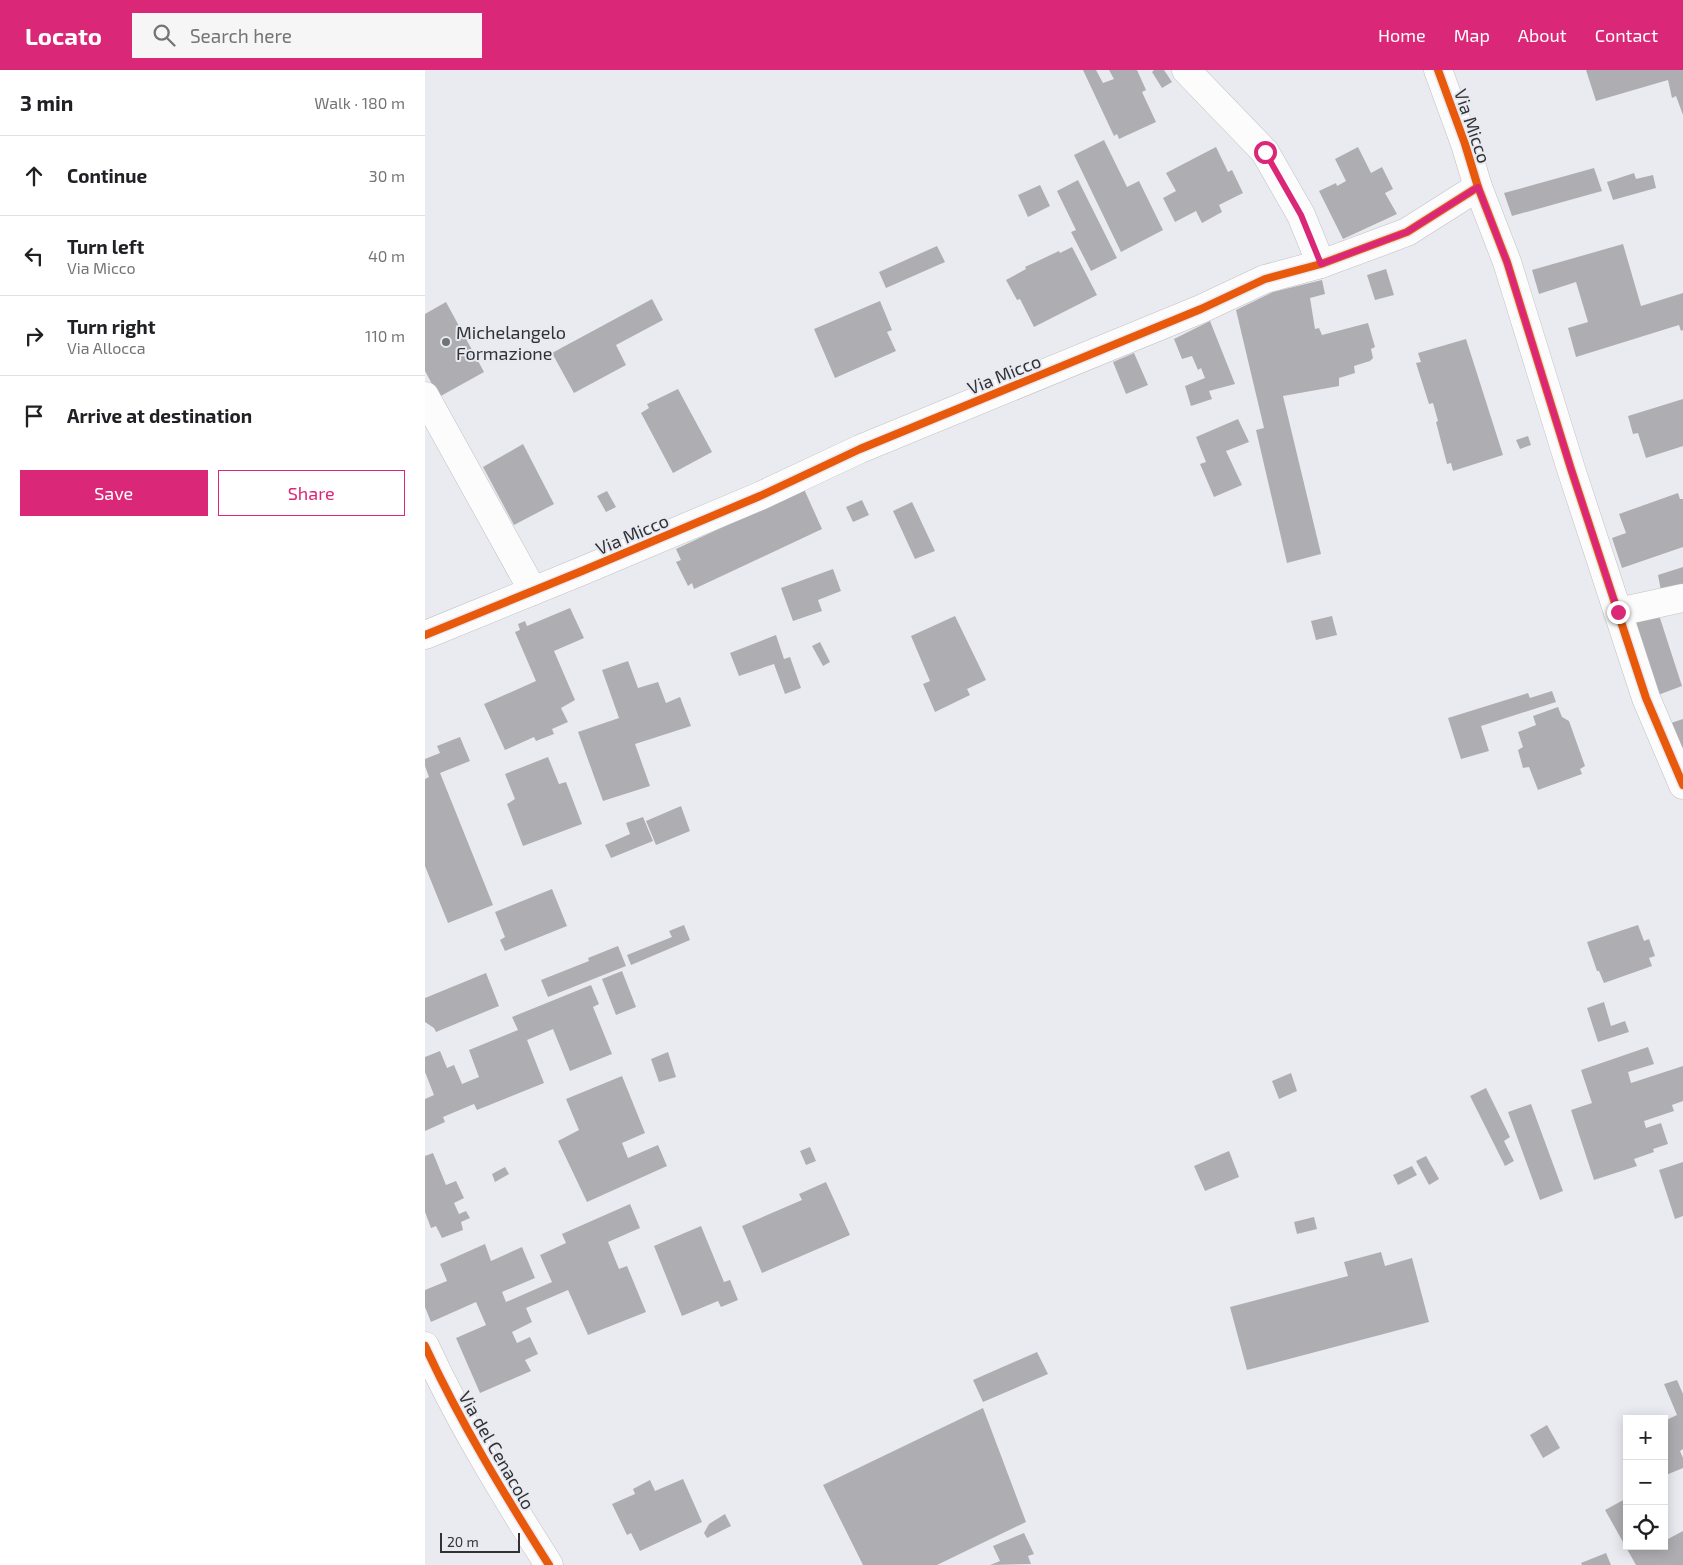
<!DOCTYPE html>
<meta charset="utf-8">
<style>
body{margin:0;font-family:"Exo 2",sans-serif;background:#f6f6f6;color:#202124}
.controls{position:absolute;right:15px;bottom:15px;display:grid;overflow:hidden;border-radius:0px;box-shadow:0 2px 12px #0003}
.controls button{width:45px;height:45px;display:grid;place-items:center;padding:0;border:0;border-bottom:1px solid #e0e0e0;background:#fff;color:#202124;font:25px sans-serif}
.scale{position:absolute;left:15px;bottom:12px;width:80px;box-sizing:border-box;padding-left:5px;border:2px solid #323235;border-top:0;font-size:14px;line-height:18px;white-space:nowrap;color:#323235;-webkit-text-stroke:4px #e8eaf2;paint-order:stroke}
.stop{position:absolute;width:15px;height:15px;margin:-11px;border:4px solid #db2777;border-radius:50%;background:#fff}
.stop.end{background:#db2777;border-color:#fff;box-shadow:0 1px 5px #0008}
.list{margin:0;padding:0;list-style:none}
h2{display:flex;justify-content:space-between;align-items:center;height:65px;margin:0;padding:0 20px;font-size:21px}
h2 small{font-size:16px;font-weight:400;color:#757577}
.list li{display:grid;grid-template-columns:32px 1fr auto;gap:15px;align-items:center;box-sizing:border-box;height:80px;padding:0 20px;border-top:1px solid #e0e0e0}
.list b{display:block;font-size:19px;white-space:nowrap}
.list p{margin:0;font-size:16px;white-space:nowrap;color:#757577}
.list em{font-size:16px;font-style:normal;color:#757577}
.actions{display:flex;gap:10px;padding:15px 20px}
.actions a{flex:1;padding:11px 0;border:1px solid #db2777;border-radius:0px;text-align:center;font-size:18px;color:#db2777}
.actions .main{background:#db2777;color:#fff}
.icon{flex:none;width:28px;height:28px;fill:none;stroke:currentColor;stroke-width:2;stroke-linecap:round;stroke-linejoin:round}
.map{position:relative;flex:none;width:1258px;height:1495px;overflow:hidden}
header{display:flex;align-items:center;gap:30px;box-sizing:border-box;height:70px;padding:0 25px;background:#db2777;color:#fff}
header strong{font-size:24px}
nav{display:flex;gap:28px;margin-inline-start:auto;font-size:18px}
.search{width:350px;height:45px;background:#f6f6f6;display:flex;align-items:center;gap:12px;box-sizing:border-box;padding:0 18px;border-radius:0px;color:#757577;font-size:19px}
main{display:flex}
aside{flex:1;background:#fff}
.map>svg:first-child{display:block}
.building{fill:#aeaeb2}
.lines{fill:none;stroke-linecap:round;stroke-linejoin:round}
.minor-casing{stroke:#c1c1c5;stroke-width:29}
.minor{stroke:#fcfcfd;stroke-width:28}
.cycleway-casing{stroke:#e8eaf2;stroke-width:11}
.cycleway{stroke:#e8590c;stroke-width:8}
.route{stroke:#db2777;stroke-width:6}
.poi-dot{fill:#727376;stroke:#e8eaf2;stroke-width:2}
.labels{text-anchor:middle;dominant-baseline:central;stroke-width:4;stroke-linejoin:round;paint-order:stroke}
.street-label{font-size:18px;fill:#323235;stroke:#e8eaf2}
.poi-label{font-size:18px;fill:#323235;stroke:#e8eaf2;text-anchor:start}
</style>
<header>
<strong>Locato</strong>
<div class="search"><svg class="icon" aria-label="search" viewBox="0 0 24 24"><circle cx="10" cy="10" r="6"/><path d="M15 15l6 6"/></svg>Search here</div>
<nav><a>Home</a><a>Map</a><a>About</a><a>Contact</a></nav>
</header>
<main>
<aside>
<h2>3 min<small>Walk · 180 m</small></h2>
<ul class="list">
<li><svg class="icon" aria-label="ahead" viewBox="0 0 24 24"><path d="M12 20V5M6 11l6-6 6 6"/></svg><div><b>Continue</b></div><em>30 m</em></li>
<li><svg class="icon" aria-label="left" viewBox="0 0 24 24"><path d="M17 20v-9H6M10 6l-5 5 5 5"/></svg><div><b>Turn left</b><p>Via Micco</p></div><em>40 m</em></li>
<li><svg class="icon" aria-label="right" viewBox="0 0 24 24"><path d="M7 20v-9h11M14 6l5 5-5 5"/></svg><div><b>Turn right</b><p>Via Allocca</p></div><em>110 m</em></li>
<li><svg class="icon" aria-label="arrive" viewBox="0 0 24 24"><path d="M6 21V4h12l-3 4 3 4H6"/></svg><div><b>Arrive at destination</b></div></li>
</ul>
<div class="actions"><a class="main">Save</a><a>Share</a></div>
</aside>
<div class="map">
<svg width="1258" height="1495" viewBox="0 0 1258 1495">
<rect width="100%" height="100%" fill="#eaebf0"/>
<g class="building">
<path d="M 658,0 L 671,0 L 678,13 L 689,9 L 684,0 L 712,0 L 721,20 L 717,22 L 731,52 L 694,69 L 692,64 L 689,66 Z"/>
<path d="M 729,0 L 739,0 L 747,12 L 737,18 L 727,2 Z"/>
<path d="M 1161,0 L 1258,0 L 1258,45 L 1251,26 L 1247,28 L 1243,10 L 1171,31 Z"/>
<path d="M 679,70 L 702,117 L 714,111 L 738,160 L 696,182 L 649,85 Z"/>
<path d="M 791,77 L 803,102 L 807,100 L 818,123 L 794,135 L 797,142 L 777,153 L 771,141 L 750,152 L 738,128 L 751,121 L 741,103 Z"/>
<path d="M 933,77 L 946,103 L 957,97 L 968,119 L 960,123 L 972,144 L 918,169 L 894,121 L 911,113 L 912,116 L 921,111 L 910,89 Z"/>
<path d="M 1169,98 L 1177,121 L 1087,146 L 1079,123 Z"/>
<path d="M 1209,103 L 1211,109 L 1228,105 L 1231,118 L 1188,130 L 1182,112 Z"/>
<path d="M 653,110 L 692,188 L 666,201 L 646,162 L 651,160 L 632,121 Z"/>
<path d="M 615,115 L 625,136 L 603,147 L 593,125 Z"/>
<path d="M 1198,174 L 1216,236 L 1258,223 L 1258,260 L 1256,261 L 1254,255 L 1151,287 L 1143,258 L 1163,252 L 1151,212 L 1114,224 L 1107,200 Z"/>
<path d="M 512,176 L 520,192 L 461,218 L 454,202 Z"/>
<path d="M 647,177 L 672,225 L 609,257 L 595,229 L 592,230 L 581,210 L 601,199 L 600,197 L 634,181 L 635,183 Z"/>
<path d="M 961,199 L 969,225 L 950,230 L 942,205 Z"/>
<path d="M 897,210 L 900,224 L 885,228 L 890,259 L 894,258 L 897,265 L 943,253 L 950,277 L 946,279 L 948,288 L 945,291 L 929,296 L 930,303 L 914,308 L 914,316 L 858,326 L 896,484 L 862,493 L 831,360 L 839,358 L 811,240 L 848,222 Z"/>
<path d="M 227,229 L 238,250 L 191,275 L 201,295 L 149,323 L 127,283 Z"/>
<path d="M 455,231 L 467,260 L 462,262 L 471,281 L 410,308 L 389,259 Z"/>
<path d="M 21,232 L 59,302 L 14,327 L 0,301 L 0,244 Z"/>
<path d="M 785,251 L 810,314 L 784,321 L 787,329 L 766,336 L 760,316 L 780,308 L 776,298 L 773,300 L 767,286 L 757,289 L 749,269 Z"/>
<path d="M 1041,269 L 1078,385 L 1028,401 L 1026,393 L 1022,394 L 1011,352 L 1013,351 L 1008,333 L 1004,334 L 991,293 L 996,292 L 993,283 Z"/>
<path d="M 709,283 L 723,315 L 701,324 L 688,292 Z"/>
<path d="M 253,319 L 287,382 L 248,403 L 216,343 L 224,338 L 222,334 Z"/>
<path d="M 1258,329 L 1258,376 L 1221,388 L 1213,363 L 1208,364 L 1203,346 Z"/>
<path d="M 813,349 L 824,372 L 801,381 L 817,415 L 789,427 L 775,394 L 781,392 L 771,367 Z"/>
<path d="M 1103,366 L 1106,375 L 1095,379 L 1091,370 Z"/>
<path d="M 98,374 L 129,434 L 89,455 L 58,397 Z"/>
<path d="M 379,419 L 397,459 L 269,519 L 267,513 L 263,516 L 251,492 L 256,490 L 251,479 Z"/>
<path d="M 182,421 L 191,437 L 181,442 L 172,426 Z"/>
<path d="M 1253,423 L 1255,429 L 1258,429 L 1258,477 L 1197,498 L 1187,468 L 1201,463 L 1194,444 Z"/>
<path d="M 437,430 L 444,445 L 428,452 L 421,437 Z"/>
<path d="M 487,432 L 510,481 L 490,489 L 468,441 Z"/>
<path d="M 1258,497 L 1258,521 L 1237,526 L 1233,505 Z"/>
<path d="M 408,499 L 416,521 L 393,530 L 397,541 L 368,551 L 356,518 Z"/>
<path d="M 145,538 L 159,568 L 129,581 L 150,630 L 136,638 L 143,652 L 127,659 L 129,664 L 111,671 L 109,667 L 80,680 L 59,634 L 111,611 L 90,562 L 95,560 L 93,554 L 100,551 L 102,556 Z"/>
<path d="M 1233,542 L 1257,616 L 1233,625 L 1208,553 Z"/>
<path d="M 530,546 L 561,610 L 542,619 L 545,625 L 510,642 L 498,614 L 505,611 L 486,566 Z"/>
<path d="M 907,546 L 912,565 L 891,570 L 886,551 Z"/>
<path d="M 351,565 L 359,589 L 365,587 L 376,618 L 360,624 L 349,594 L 314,606 L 305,583 Z"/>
<path d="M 395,572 L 405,592 L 398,596 L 387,576 Z"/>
<path d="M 203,591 L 213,618 L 233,612 L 241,633 L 255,627 L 266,656 L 210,674 L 225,716 L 178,731 L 153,662 L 194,648 L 177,600 Z"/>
<path d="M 1127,621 L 1131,632 L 1056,656 L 1064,681 L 1036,689 L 1023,648 L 1103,623 L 1105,628 Z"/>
<path d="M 1133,637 L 1137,647 L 1144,651 L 1160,696 L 1155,699 L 1157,704 L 1113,720 L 1104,697 L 1098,698 L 1093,680 L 1098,677 L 1093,662 L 1111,655 L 1108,646 Z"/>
<path d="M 1258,649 L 1258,677 L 1254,678 L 1246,653 Z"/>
<path d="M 35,667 L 45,691 L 15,703 L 68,835 L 23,853 L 0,796 L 0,709 L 4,707 L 0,696 L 0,689 L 15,683 L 12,676 Z"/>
<path d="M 123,687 L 134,714 L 141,712 L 157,754 L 98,776 L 82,734 L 90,729 L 80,704 Z"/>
<path d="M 256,736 L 265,761 L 231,775 L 221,751 Z"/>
<path d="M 218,747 L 228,771 L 186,788 L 180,775 L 205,764 L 201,753 Z"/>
<path d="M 127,819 L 142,856 L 80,881 L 75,870 L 80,867 L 70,842 Z"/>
<path d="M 259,855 L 265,870 L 206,895 L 202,885 L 247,867 L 244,861 Z"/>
<path d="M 1213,855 L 1219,871 L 1224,869 L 1230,886 L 1224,888 L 1227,896 L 1179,913 L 1174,901 L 1172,901 L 1162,872 Z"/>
<path d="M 193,876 L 201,896 L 123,927 L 116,910 L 164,891 L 163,888 Z"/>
<path d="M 197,901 L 211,937 L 191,945 L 177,909 Z"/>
<path d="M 61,903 L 74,936 L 11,962 L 9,958 L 0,952 L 0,928 Z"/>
<path d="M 166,915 L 174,934 L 168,937 L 187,984 L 145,1001 L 128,959 L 102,970 L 119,1013 L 52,1040 L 49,1034 L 18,1047 L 20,1052 L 0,1061 L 0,1029 L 9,1025 L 0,1002 L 0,987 L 15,981 L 22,998 L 29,995 L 37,1014 L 54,1007 L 44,980 L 93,960 L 87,947 Z"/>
<path d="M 1179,932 L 1186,956 L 1200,951 L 1204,962 L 1173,972 L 1162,938 Z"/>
<path d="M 1223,977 L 1229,994 L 1203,1002 L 1206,1013 L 1258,996 L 1258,1031 L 1247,1035 L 1249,1041 L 1219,1051 L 1221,1058 L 1236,1053 L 1243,1074 L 1228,1079 L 1229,1082 L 1209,1089 L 1212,1096 L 1169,1110 L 1146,1040 L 1167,1033 L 1156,1000 Z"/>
<path d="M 243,982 L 251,1007 L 234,1012 L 226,989 Z"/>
<path d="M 866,1003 L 872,1021 L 854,1029 L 847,1011 Z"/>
<path d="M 197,1006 L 220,1063 L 197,1073 L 203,1088 L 233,1075 L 242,1096 L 162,1132 L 133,1071 L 154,1060 L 141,1029 Z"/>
<path d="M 1061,1018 L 1085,1067 L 1079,1071 L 1089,1091 L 1080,1096 L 1045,1026 Z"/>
<path d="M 1106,1034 L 1138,1121 L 1115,1130 L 1083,1042 Z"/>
<path d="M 385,1077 L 391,1091 L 381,1095 L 375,1081 Z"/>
<path d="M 804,1081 L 814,1107 L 780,1121 L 769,1096 Z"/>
<path d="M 8,1083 L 21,1115 L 31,1111 L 39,1128 L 29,1133 L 34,1144 L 41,1141 L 45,1148 L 36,1152 L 38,1160 L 17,1168 L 11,1156 L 6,1158 L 0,1142 L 0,1086 Z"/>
<path d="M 1001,1086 L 1014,1109 L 1004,1115 L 991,1091 Z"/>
<path d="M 1258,1092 L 1258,1146 L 1250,1149 L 1234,1100 Z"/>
<path d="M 987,1096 L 992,1105 L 973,1115 L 968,1105 Z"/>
<path d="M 80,1097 L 84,1104 L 70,1112 L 67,1104 Z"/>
<path d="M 401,1112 L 425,1165 L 337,1203 L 317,1156 L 377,1130 L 374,1124 Z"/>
<path d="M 205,1134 L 215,1158 L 183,1172 L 194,1199 L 202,1196 L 221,1242 L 163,1265 L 143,1220 L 101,1238 L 107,1252 L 87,1262 L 92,1273 L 105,1267 L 113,1284 L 100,1290 L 106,1301 L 55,1323 L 31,1268 L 61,1255 L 51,1232 L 6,1252 L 0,1237 L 0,1220 L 22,1211 L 15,1194 L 60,1174 L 66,1191 L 97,1177 L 110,1208 L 77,1222 L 81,1232 L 127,1212 L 115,1185 L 141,1173 L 137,1164 Z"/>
<path d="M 889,1147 L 892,1159 L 872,1164 L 869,1152 Z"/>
<path d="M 276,1156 L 299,1212 L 305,1210 L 313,1230 L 296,1237 L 293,1231 L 257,1246 L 229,1176 Z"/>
<path d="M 956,1182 L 960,1196 L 987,1188 L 1004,1252 L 822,1300 L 805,1237 L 923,1206 L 919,1192 Z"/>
<path d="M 612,1282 L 623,1304 L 558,1332 L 548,1310 Z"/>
<path d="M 1252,1310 L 1258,1324 L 1258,1379 L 1255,1381 L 1258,1388 L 1258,1398 L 1241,1405 L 1239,1402 L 1239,1351 L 1252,1345 L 1239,1314 Z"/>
<path d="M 558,1338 L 601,1452 L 512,1495 L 438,1495 L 398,1415 Z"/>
<path d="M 1122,1355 L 1135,1378 L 1118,1388 L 1105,1365 Z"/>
<path d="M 258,1409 L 277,1452 L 215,1481 L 206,1463 L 202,1465 L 187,1434 L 210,1424 L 208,1419 L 225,1410 L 230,1421 Z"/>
<path d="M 1202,1428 L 1202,1476 L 1239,1476 L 1239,1463 L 1243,1469 L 1258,1461 L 1258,1495 L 1211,1495 L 1180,1440 Z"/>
<path d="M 300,1444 L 306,1456 L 282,1468 L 279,1463 L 284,1454 Z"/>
<path d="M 599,1463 L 609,1484 L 603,1486 L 606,1494 L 565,1495 L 575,1491 L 568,1476 Z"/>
<path d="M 1181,1483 L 1186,1495 L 1157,1495 L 1156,1493 Z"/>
</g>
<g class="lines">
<g class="minor-casing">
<g id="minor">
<path d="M 761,0 L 840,82 L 876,145 L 896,194"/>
<path d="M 1013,0 L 1040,74 L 1053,117 L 1082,192 L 1146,399 L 1221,628 L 1258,715"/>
<path d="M 0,326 L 108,521"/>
<path d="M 1193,542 L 1258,528"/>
<path d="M 0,565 L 157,501 L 335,426 L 435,379 L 776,239 L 840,209 L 896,194 L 982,162 L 1053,117"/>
<path d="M 0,1276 C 35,1352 79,1424 124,1495"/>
</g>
</g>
<use href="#minor" class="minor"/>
<g class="cycleway-casing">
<g id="cycleway">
<path d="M 1013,0 L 1040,74 L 1053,117 L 1082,192 L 1146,399 L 1221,628 L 1258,715"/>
<path d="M 0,565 L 157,501 L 335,426 L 435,379 L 776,239 L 840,209 L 896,194 L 982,162 L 1053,117"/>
<path d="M 0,1276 C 35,1352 79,1424 124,1495"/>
</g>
</g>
<use href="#cycleway" class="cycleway"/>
</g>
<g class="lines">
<path class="route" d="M 840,82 L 876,145 L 896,194 L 982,162 L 1053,117 L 1082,192 L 1146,399 L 1193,542"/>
</g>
<circle class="poi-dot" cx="21" cy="272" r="5"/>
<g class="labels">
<g class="street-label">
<text transform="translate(1048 56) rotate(71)">Via Micco</text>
<text transform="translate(579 304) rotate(-22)">Via Micco</text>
<text transform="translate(207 464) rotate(-23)">Via Micco</text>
<text transform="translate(72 1380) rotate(60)">Via del Cenacolo</text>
</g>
<g class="poi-label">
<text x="31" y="262">Michelangelo<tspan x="31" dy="21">Formazione</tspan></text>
</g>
</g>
</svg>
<div class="controls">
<button>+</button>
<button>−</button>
<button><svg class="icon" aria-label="locate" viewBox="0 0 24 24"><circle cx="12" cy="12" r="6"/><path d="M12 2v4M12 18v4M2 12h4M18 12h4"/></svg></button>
</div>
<div class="scale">20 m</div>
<div class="stop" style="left:840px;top:82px"></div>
<div class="stop end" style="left:1193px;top:542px"></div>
</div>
</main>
